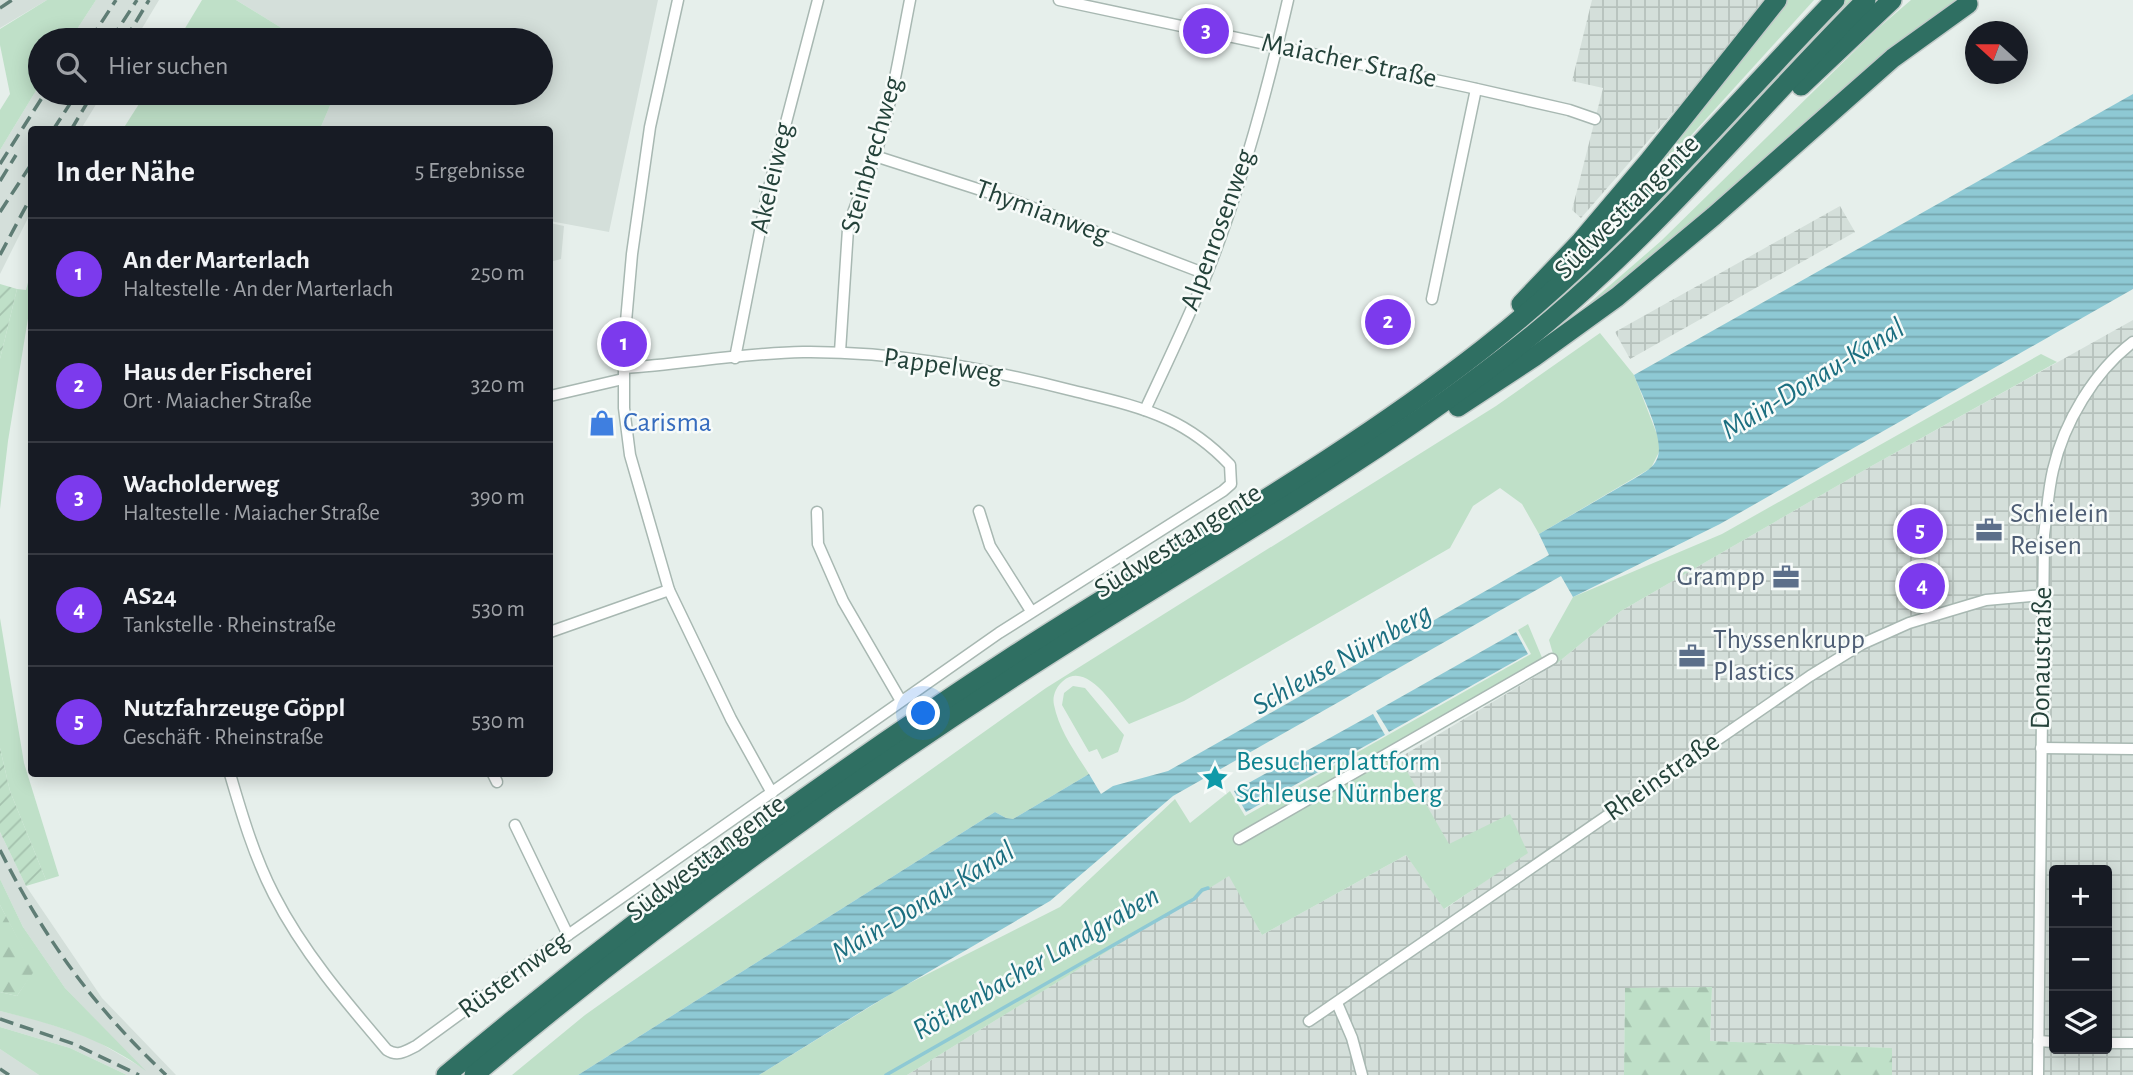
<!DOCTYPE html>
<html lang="de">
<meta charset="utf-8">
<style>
body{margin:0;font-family:"Alegreya Sans",sans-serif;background:#20242c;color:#f1f3f6}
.controls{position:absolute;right:21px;bottom:21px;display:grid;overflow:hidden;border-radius:7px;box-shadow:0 4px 18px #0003}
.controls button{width:63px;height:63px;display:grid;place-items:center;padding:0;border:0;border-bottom:2px solid #363941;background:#171b24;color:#f1f3f6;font:35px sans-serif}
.compass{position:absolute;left:1965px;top:21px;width:63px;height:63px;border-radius:50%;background:#171b24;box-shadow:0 4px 18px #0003;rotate:291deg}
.you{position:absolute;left:924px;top:714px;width:24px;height:24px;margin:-18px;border:5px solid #fff;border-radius:50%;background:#1a73e8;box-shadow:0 0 0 10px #1a73e833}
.badge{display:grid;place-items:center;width:46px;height:46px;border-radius:50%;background:#7c3aed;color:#fff;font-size:23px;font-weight:700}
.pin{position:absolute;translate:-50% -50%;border:4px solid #fff;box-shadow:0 2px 7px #0006}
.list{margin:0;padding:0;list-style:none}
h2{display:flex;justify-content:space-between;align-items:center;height:91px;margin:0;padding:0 28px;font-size:30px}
h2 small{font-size:23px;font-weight:400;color:#9ea1a6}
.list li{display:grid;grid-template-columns:46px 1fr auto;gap:21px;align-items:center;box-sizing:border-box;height:112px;padding:0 28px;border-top:2px solid #363941}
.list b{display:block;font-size:26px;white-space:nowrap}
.list p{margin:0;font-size:23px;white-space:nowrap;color:#9ea1a6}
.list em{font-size:23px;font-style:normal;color:#9ea1a6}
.icon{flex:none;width:38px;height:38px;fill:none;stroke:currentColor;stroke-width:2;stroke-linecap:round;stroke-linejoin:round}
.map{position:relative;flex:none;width:2133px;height:1075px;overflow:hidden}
.search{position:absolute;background:#171b24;box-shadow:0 4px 18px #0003;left:28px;top:28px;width:525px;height:77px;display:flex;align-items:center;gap:18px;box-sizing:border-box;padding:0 24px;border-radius:38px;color:#9ea1a6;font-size:26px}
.panel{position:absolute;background:#171b24;box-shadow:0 4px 18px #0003;left:28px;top:126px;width:525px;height:651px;border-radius:7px}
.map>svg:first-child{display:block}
.built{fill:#d4dfda}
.industrial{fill:url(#industrial-grid);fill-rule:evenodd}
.grass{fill:#bfe0c8}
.forest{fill:url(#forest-firs)}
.garden{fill:url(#garden-furrows)}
.water{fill:url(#water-rules)}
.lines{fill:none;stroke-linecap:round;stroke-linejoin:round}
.stream{stroke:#8ec9d4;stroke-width:3.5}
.street-casing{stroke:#a8b8b2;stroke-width:13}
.highway-casing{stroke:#c2cac8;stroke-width:22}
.street{stroke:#fff;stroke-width:10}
.highway{stroke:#2f6f62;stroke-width:19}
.rail{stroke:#5f7d75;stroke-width:3.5;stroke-dasharray:14 7;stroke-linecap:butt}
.labels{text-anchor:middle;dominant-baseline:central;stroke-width:5;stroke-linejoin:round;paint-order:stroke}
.street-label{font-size:28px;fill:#24423a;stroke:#f7fbf9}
.shop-label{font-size:28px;fill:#366cbe;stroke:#f7fbf9;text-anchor:start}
.service-label{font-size:28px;fill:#4e5e75;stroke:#f7fbf9;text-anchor:start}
.culture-label{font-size:28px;fill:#0d838f;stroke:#f7fbf9;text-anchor:start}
.water-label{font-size:30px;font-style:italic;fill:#1c6f80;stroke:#f7fbf9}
</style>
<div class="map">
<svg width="2133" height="1075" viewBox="0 0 2133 1075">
<defs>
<pattern id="industrial-grid" width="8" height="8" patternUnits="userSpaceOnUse" patternTransform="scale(1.75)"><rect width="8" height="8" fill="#d4dfda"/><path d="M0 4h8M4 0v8" fill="none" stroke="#b6c1bc"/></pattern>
<pattern id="forest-firs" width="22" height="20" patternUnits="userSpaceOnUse" patternTransform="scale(1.75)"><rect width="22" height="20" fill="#bfe0c8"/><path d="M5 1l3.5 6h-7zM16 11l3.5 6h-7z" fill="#a4c1ad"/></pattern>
<pattern id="garden-furrows" width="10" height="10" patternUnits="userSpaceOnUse" patternTransform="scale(1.75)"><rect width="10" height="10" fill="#bfe0c8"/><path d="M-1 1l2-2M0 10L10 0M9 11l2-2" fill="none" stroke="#a4c1ad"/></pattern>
<pattern id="water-rules" width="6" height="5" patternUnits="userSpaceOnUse" patternTransform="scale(1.75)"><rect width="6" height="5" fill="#8ec9d4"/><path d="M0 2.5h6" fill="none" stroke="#74a5ad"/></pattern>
</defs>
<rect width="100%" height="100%" fill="#e6efeb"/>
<g class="built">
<path d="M 0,0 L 47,0 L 0,28 Z"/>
<path d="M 96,0 L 159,0 L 135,40 L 70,40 Z"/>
<path d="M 236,0 L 658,0 L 609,232 L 550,221 L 550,130 L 320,129 L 332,101 L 330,93 L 541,93 L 541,40 L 301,40 Z"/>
<path d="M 40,84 L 40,93 L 103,93 L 81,129 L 32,130 L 31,212 L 0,274 L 0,150 Z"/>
<path d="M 550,223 L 564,226 L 561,259 L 550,262 Z"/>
<path d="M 0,832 L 26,886 L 102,998 L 176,1075 L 127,1075 L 70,1048 L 0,1027 L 0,1011 L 38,1020 L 93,1039 L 141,1067 L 65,988 L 23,927 L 0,879 Z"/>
<path d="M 0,1049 L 39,1075 L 0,1075 Z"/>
</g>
<g class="industrial">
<path d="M 1592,0 L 1771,0 L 1581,218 L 1572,210 L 1603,88 L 1572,81 Z"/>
<path d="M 1840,206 L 1855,232 L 1630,359 L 1615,332 Z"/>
<path d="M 2133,320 L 2133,1075 L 1892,1075 L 1892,1048 L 1710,1041 L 1712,987 L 1625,988 L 1624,1075 L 907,1075 L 1230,875 L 1262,935 L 1406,855 L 1445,909 L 1527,852 L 1449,845 L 1399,758 L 1556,664 L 1621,611 L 1868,468 ZM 2054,870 L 2107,870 L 2107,1049 L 2054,1049 Z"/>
</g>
<g class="grass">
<path d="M 47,0 L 96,0 L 70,40 L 40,40 L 40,84 L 0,150 L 0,110 L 10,94 L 0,45 L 0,29 Z"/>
<path d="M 202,0 L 236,0 L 301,40 L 178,40 Z"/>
<path d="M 1784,0 L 1814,0 L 1617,217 L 1612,211 Z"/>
<path d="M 1846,0 L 1857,0 L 1592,275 L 1469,377 L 1440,390 L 1794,54 Z"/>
<path d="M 1911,0 L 1960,0 L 1687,234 L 1563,326 L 1661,241 L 1876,30 Z"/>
<path d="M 146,93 L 330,93 L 332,101 L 320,129 L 123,129 Z"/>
<path d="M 31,271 L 31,300 L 8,441 L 0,509 L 0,359 L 17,289 L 26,290 Z"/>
<path d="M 1600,333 L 1634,375 L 1658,437 L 1660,450 L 1651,468 L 1539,534 L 1522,504 L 1500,488 L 1473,506 L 1450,548 L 1184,701 L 1129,724 C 1115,708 1087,660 1063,681 C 1056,687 1052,696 1054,705 C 1059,730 1075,752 1089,774 L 1013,819 L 1006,818 L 995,812 L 578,1075 L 512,1075 L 585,1015 L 1046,688 L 1496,406 Z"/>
<path d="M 2041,354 L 2057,362 L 1868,468 L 1621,611 L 1556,664 L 1549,640 L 1573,597 L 1722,534 Z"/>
<path d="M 0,618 L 24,763 L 59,876 L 46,880 L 10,791 L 0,748 Z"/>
<path d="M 1528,624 L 1543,660 L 1393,747 L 1449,844 L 1510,814 L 1528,853 L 1444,909 L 1406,855 L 1262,935 L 1229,876 L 907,1075 L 759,1075 L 902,987 L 1060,907 L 1175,799 L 1190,823 L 1230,791 L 1245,816 L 1531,654 L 1518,630 Z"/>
<path d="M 1073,686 L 1085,688 L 1124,735 L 1118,752 L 1102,759 L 1097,749 L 1089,752 L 1062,705 L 1064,693 Z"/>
<path d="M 0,879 L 23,927 L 65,988 L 146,1071 C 102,1038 53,1024 0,1011 L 0,992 L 17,996 L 34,970 L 0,905 Z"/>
<path d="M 0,1027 L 70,1048 L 127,1075 L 39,1075 L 0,1049 Z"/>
</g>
<g class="forest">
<path d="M 0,905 L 35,970 L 17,996 L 0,992 Z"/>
<path d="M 1712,987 L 1710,1041 L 1892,1048 L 1892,1075 L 1624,1075 L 1625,988 Z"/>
</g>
<g class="garden">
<path d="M 0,284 L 17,289 L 0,359 Z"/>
<path d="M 0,748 L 10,791 L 46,880 L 26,886 L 0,832 Z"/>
</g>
<g class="water">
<path d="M 2133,94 L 2133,289 L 1720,524 L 1573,597 L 1561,576 L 1173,796 L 1050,901 L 872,1005 L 759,1075 L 578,1075 L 995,812 L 1006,818 L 1013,819 L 1089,774 L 1101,794 L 1113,786 L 1168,771 L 1549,555 L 1539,534 L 1637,477 C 1645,472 1653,468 1657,459 C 1666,440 1641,394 1634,375 Z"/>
<path d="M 1516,632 L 1528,654 L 1389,732 L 1376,711 Z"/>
<path d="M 1373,714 L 1385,735 L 1246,812 L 1234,791 Z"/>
</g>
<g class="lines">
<path class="stream" d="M 886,1075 L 1194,899 L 1202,890 L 1208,888"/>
<g class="street-casing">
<g id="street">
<path d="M 678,0 L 650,127 L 632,254 L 624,344 L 624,408 L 630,455 L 669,590 L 731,719 L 772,793"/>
<path d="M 1059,0 L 1468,87 L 1569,110 L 1595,119"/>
<path d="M 875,156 L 1015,201 L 1206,274"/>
<path d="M 1432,299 L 1476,89"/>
<path d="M 840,352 L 848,229 C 855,202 868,179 876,153 C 892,103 900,51 910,0"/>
<path d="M 735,358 L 767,195 L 818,0"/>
<path d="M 550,396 L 623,379"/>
<path d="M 1145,410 C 1166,365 1188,319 1207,273 C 1242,185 1267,92 1288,0"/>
<path d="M 979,511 L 990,546 L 1031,611"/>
<path d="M 817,512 L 818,544 L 843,601 L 901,701"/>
<path d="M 550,632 L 669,590"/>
<path d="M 2041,748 L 2133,749"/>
<path d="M 230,774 C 242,815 254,856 274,895 C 303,952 346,1002 387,1050 C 398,1057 406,1051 416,1046 L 568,935 L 999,633 L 1223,491 L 1231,484 L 1230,465 C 1212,446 1191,430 1167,419 C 1137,405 1102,398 1070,390 C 983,368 893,351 803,352 C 744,353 683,364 624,368"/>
<path d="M 493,774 L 497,782"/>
<path d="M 515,825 L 568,935"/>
<path d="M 1239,839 L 1552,659"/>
<path d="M 1337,1003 L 1352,1038 L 1362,1075"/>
<path d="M 1309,1021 L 1810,676 L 1862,644 L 1909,623 L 1986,600 L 2043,595"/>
<path d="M 2038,1041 L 2054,1042"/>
<path d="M 2107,1043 L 2133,1043"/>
<path d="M 2038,1075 L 2044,535 C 2047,514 2048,491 2053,470 C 2064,422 2094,372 2133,342"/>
</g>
</g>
<g class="highway-casing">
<g id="highway">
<path d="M 1801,86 L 1892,0"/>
<path d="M 1521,304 L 1581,241 L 1648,162 L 1777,0"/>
<path d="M 1458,407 L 1534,357 L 1617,297 L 1714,216 L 1893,58 L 1968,4"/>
<path d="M 446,1075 C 627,923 818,783 1016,654 C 1172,553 1336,464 1483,349 C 1614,247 1720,119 1835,0"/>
<path d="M 474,1075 C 651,927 838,790 1031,666 C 1195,560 1367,466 1521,344 C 1649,243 1751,115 1866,0"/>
</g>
</g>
<use href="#street" class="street"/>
<use href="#highway" class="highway"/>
<g class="rail">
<path d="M 0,8 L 12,0"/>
<path d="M 90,40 L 116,0"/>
<path d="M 111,40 L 137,0"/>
<path d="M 125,40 L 149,0"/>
<path d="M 53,130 L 77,93"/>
<path d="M 71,130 L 93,93"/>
<path d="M 0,164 L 45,93"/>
<path d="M 0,181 L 16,155"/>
<path d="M 0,212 L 32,163"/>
<path d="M 0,255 L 32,195"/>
<path d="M 0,850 C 45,940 93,1006 166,1075"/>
<path d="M 0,1019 L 74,1044 L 139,1075"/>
<path d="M 0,1069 L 9,1075"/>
</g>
</g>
<defs>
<g id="shop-bare" transform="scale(2.1)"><path d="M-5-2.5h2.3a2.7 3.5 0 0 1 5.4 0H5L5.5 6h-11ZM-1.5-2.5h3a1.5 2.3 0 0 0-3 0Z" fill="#3f7fe0" stroke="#f7fbf9" stroke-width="2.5" paint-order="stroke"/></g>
<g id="office-bare" transform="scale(2.1)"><path d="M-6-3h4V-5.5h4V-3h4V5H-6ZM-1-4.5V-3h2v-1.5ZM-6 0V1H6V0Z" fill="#5c6f8a" stroke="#f7fbf9" stroke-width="2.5" paint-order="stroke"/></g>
<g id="sight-bare" transform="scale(2.1)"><path d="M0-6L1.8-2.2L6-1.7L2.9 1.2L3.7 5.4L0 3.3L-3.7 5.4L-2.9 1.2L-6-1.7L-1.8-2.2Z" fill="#0f9aa8" stroke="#f7fbf9" stroke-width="2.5" paint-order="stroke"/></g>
</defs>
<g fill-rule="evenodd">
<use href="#shop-bare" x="602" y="423"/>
<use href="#office-bare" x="1989" y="530"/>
<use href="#office-bare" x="1786" y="577"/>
<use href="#office-bare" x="1692" y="656"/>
<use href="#sight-bare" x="1215" y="778"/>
</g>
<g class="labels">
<g class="street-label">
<text transform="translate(1349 61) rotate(12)">Maiacher Straße</text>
<text transform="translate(872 155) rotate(-74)">Steinbrechweg</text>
<text transform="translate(772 178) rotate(-77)">Akeleiweg</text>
<text transform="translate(1627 207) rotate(-45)">Südwesttangente</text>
<text transform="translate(1042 212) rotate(20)">Thymianweg</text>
<text transform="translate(1218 230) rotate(-70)">Alpenrosenweg</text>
<text transform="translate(943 366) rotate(8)">Pappelweg</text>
<text transform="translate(1178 541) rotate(-32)">Südwesttangente</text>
<text transform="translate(2042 658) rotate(-89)">Donaustraße</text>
<text transform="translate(1662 777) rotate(-35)">Rheinstraße</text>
<text transform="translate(706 858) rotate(-37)">Südwesttangente</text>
<text transform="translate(514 975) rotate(-36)">Rüsternweg</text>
</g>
<g class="shop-label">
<text x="623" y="423">Carisma</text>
</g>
<g class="service-label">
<text x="2010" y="514">Schielein<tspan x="2010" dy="32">Reisen</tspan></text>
<text x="1765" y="577" text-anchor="end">Grampp</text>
<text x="1713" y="640">Thyssenkrupp<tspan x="1713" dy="32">Plastics</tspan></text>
</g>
<g class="culture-label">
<text x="1236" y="762">Besucherplattform<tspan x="1236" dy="32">Schleuse Nürnberg</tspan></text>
</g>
<g class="water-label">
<text transform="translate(1813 379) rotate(-31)">Main-Donau-Kanal</text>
<text transform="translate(1342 659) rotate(-29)">Schleuse Nürnberg</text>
<text transform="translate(923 902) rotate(-31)">Main-Donau-Kanal</text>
<text transform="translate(1036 963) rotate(-30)">Röthenbacher Landgraben</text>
</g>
</g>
</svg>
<div class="controls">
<button>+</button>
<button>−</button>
<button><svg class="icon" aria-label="layers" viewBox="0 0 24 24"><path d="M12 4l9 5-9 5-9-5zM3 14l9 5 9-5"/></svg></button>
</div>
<svg class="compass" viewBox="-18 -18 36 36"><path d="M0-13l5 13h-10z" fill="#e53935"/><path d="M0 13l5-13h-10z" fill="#9ea1a6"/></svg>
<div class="you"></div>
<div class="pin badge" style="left:624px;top:344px">1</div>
<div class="pin badge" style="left:1388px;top:322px">2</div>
<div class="pin badge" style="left:1206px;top:31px">3</div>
<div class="pin badge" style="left:1922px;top:586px">4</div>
<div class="pin badge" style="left:1920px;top:531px">5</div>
<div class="search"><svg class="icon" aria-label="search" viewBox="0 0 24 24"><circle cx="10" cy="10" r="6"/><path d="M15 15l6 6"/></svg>Hier suchen</div>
<section class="panel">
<h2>In der Nähe<small>5 Ergebnisse</small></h2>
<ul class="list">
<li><span class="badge">1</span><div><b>An der Marterlach</b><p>Haltestelle · An der Marterlach</p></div><em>250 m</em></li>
<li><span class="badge">2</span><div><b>Haus der Fischerei</b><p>Ort · Maiacher Straße</p></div><em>320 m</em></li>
<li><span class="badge">3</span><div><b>Wacholderweg</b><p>Haltestelle · Maiacher Straße</p></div><em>390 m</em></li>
<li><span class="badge">4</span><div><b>AS24</b><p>Tankstelle · Rheinstraße</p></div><em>530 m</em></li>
<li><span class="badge">5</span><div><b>Nutzfahrzeuge Göppl</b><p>Geschäft · Rheinstraße</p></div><em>530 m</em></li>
</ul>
</section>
</div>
